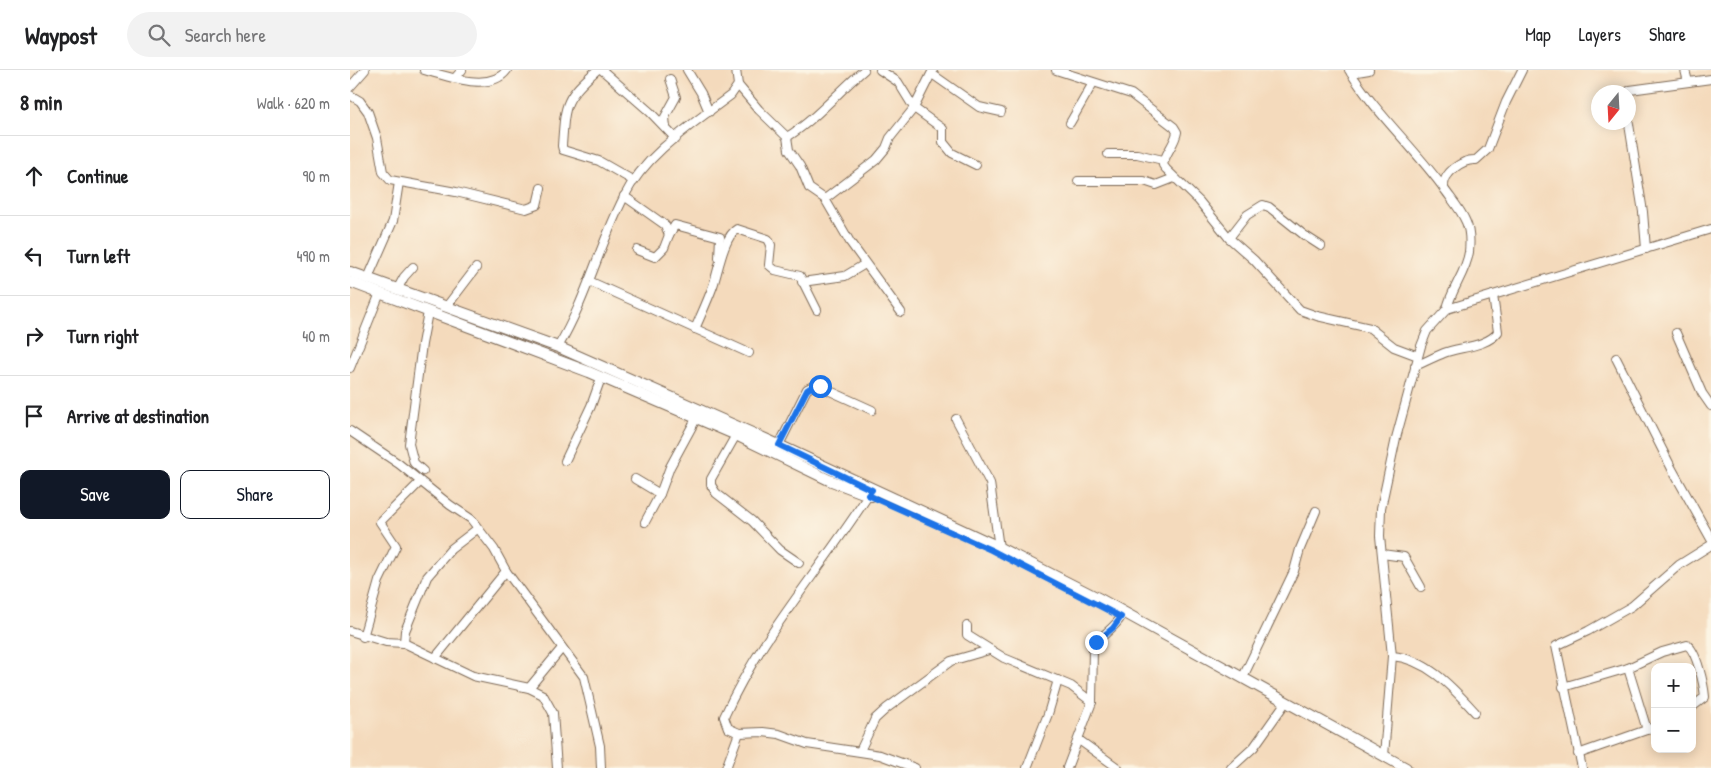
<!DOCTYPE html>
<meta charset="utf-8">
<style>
body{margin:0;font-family:"Patrick Hand",sans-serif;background:#f2f2f2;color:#202124}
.controls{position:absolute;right:15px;bottom:15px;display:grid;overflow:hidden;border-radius:10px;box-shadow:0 2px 12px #0003}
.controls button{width:45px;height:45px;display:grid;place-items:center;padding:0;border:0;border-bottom:1px solid #e0e0e0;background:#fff;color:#202124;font:25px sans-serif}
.compass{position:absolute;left:1241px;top:15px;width:45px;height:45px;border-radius:50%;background:#fff;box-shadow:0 2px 12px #0003;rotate:198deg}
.stop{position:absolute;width:15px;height:15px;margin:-11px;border:4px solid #1a73e8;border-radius:50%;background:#fff}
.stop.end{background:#1a73e8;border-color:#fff;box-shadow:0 1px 5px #0008}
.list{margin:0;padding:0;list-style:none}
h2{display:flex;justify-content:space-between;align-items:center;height:65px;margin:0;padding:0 20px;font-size:21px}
h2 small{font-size:16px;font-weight:400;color:#757577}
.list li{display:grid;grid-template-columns:32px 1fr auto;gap:15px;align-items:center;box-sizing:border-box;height:80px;padding:0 20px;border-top:1px solid #e0e0e0}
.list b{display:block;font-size:19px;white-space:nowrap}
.list em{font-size:16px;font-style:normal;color:#757577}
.actions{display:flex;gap:10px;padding:15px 20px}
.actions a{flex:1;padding:11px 0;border:1px solid #111827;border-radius:10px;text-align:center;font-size:18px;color:#111827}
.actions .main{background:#111827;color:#fff}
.icon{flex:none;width:28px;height:28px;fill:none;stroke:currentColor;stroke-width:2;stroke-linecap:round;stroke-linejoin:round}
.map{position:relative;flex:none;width:1361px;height:698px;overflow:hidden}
header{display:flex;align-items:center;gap:30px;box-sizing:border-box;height:70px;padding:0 25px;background:#fff;border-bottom:1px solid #e0e0e0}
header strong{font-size:24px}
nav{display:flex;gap:28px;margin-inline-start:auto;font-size:18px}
.search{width:350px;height:45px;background:#f2f2f2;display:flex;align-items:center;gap:12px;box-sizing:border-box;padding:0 18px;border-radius:28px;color:#757577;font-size:19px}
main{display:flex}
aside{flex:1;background:#fff}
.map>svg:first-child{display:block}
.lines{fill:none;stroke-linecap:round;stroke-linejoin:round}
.minor-casing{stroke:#7c6855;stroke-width:10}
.major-casing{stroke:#7c6855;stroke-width:12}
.minor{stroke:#fff;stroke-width:8}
.major{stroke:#fff;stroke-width:10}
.route{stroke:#1a73e8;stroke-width:6}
</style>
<header>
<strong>Waypost</strong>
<div class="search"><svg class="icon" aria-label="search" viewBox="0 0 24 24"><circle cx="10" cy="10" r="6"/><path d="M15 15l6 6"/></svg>Search here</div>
<nav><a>Map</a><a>Layers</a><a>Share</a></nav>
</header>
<main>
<aside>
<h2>8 min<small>Walk · 620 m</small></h2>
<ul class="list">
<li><svg class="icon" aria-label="ahead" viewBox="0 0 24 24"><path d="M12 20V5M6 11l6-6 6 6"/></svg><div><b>Continue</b></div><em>90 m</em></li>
<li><svg class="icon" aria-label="left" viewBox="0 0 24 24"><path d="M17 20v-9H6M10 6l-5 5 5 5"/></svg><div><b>Turn left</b></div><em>490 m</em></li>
<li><svg class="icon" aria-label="right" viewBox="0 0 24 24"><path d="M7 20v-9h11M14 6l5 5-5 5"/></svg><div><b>Turn right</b></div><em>40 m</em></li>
<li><svg class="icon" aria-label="arrive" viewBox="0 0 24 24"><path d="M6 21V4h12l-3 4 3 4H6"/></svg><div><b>Arrive at destination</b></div></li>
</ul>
<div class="actions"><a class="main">Save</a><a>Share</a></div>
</aside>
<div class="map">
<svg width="1361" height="698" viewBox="0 0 1361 698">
<rect width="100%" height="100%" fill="#fcf5e5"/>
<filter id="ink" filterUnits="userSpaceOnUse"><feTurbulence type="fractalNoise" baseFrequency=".02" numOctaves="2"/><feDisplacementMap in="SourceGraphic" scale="10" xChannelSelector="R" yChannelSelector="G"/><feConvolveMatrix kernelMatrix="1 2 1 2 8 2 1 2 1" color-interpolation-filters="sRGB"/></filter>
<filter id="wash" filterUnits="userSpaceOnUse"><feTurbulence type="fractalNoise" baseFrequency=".0096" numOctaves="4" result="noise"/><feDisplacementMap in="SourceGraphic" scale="20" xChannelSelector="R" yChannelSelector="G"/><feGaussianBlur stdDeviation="1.12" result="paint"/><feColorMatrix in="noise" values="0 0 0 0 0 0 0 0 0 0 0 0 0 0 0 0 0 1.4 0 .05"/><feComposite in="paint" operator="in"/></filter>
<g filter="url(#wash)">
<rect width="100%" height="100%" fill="#f4dabc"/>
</g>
<g filter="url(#ink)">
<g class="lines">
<g class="minor-casing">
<g id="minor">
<path d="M 74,0 C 97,6 140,23 157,0"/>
<path d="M 247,0 C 214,29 215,33 212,76 L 213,80 L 249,91 L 284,111"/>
<path d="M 252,0 L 300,42 L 326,69"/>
<path d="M 337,0 L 351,23 L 359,42"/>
<path d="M 530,0 L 548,12 L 564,38 L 593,59 L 593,72 L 602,83 L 626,95"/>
<path d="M 706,0 L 781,24 L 824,57 L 827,62 C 825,74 815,83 813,95 L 816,99 L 849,131 L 879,168 L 904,190 L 950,240 L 967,246 L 1020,258 L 1044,277 L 1068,286"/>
<path d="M 999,0 C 1026,44 1065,78 1095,120 C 1102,130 1111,140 1116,152 C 1120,161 1120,172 1119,182 C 1116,203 1101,219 1097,239"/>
<path d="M 1335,0 L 1338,12"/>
<path d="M 1001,3 L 1019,0"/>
<path d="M 582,4 L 629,37 L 651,42"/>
<path d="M 105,8 L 112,0"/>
<path d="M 388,15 L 409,40 L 437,67 L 439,80 L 450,96 L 459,118 L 475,129 L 500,172 L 551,242"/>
<path d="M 0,17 L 15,0"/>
<path d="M 1278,22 L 1280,20 L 1361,9"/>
<path d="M 0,25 L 10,31 L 18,42 L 27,68 L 33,102 L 40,110 L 106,122 L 176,139 L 187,135 L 191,118"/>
<path d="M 1278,48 L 1293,142 L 1296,179"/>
<path d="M 720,53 L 743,13"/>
<path d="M 316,58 L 315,47 L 326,27 L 320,9"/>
<path d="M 437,67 C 466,49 488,22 514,0"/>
<path d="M 758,84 L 787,84 L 813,90"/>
<path d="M 728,111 L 794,111 L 806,115 L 824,108"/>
<path d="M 1094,118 C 1092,103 1113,89 1126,90 L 1138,79 L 1156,32 L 1172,0"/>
<path d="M 274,126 L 315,155 L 319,165 L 325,155 L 370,167 L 369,188"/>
<path d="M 475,129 L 526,90 L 536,78 L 540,68 L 564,38 L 583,0"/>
<path d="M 879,168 L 897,145 L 913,135 L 919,137 L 954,165 L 971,176"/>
<path d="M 287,180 L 305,187 L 314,178 L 319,165"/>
<path d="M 18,208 L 43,151 L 49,112"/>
<path d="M 239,211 L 399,283"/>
<path d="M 452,212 L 495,206 L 515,194"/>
<path d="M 48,218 L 54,207 L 63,197"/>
<path d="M 97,236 L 126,198"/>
<path d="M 345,259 C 351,245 358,230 363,216 C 368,202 374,166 387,159 L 418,169 L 421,175 L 419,195 L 425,200 L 450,206 L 467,240"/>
<path d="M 1326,263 L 1352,323 L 1361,336"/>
<path d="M 208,277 C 236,230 249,176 274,127 C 295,84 344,53 381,25 L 388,15 L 386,0"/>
<path d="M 1266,288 L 1322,399 L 1361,469"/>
<path d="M 1065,296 C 1075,292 1084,287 1094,283 C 1109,277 1137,277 1148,262 L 1143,225"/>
<path d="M 0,298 L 30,223"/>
<path d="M 606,349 L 640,413 L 649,478"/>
<path d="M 0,361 L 49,394 L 100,435 L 121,449 L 144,479 L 156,501 L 234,607 L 250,676 L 251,698"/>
<path d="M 386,365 L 361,409 L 361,415 L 366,423 L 402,451 L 430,480 L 449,493"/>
<path d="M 429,375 L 457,319 L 463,316 L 469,316 L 522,340"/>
<path d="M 215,391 L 241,336 L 251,308"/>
<path d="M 73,401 L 64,393 L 59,374 L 72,274 L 78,242"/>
<path d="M 285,409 L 310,424"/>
<path d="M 521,421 C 473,497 411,565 374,647 L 378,658 L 389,663 L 413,662 L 429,664 L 457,674 L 530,685 L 565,698"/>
<path d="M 295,452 L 310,424 L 320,397 L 346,349"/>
<path d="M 1032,484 L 1054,487 L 1071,517"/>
<path d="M 617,556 L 617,565 L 654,588 L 721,616 L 742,632"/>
<path d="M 0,561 L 36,572 L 54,573 L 123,606 L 179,618 L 193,625 L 203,643 L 207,698"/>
<path d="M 13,567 L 29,511 L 46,476 L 30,452 L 70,412"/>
<path d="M 54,573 L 55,561 L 77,507 L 101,479 L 127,459"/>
<path d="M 1042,586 C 1077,589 1102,617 1125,642"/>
<path d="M 85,588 L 156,501"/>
<path d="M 1278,598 L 1297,660"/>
<path d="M 893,607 L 944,501 L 950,479 L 966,441"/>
<path d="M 1213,617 L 1278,598 L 1312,582 L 1337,575 C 1347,581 1354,616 1355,627 L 1342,637"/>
<path d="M 179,618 L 212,578"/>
<path d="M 729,670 L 768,698"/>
<path d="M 510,681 L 525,649 L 537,638 L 601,591 L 639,580"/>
<path d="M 1228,684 L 1305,657"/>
<path d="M 1034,686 L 1042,586 L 1030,466 L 1031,438 L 1046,368 L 1071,276 L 1077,261 L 1097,239 L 1361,159"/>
<path d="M 376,698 L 389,663"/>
<path d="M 677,698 L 698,644 L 708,610"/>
<path d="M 717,698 L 742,632 L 743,578 C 749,566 764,559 771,547"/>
<path d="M 881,698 L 904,677 L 933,636"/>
<path d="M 1232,698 L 1206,576 L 1238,561 L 1282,536 L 1329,495 L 1361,475"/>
</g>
</g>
<g class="major-casing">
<g id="major">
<path d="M 0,202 L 208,277 L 420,371 L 640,473 L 748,528 L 1056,698"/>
<path d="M 0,212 L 239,302 L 386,365 L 479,410 L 521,426"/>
</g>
</g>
<use href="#minor" class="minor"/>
<use href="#major" class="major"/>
</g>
</g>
<g class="lines" filter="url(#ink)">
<path class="route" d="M 470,316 L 463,316 L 457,320 L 429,375 L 522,420 L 518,425 L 641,480 L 771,547 L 763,558 L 746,572"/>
</g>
</svg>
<div class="controls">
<button>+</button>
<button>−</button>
</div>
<svg class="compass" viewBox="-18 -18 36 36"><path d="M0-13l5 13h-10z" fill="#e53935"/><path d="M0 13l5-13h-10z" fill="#757577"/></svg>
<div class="stop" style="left:470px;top:316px"></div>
<div class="stop end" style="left:746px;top:572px"></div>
</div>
</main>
